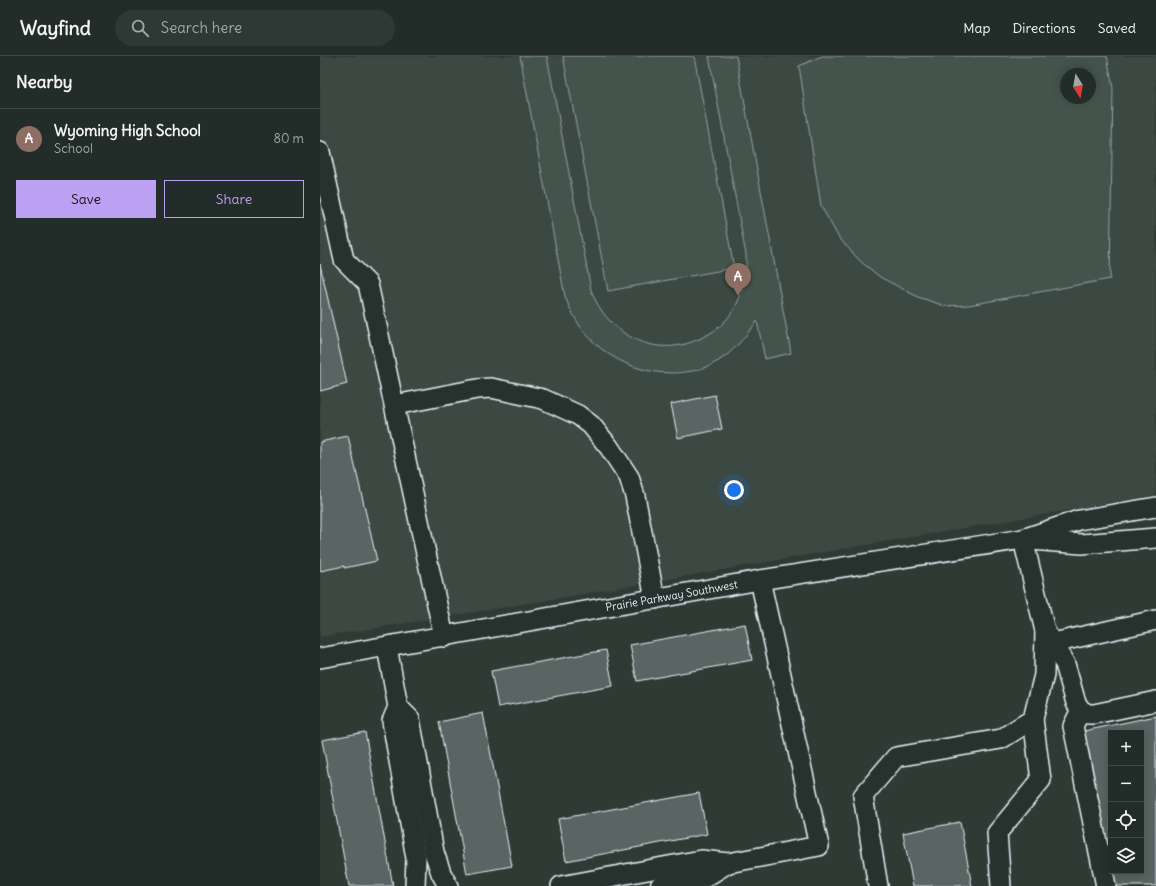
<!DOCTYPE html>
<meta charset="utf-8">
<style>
body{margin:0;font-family:Delius,sans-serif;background:#2e3834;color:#f1f3f6}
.controls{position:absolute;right:12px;bottom:12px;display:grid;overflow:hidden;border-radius:0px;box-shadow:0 2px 10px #0003}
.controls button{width:36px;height:36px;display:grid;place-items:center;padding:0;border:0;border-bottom:1px solid #3f4845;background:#222c28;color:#f1f3f6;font:20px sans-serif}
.compass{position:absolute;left:740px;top:12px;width:36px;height:36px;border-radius:50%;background:#222c28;box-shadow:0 2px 10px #0003;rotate:169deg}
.you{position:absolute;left:414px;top:434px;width:14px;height:14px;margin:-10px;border:3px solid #fff;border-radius:50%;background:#1a73e8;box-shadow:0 0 0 6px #1a73e833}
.badge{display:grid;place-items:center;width:26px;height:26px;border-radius:50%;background:#bca0f2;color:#fff;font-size:13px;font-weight:700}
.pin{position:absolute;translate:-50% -33px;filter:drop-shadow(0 1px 2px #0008)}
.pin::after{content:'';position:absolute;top:21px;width:14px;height:12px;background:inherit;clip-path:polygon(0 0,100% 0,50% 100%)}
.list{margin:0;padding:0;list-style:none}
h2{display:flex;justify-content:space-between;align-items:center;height:52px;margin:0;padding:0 16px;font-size:17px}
h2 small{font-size:13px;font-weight:400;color:#a2a7a8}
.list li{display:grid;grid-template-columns:26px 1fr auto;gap:12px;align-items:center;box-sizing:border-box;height:60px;padding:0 16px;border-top:1px solid #3f4845}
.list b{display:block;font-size:15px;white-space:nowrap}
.list p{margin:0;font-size:13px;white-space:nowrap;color:#a2a7a8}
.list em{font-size:13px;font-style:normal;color:#a2a7a8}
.actions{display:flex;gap:8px;padding:12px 16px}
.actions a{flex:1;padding:9px 0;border:1px solid #bca0f2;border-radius:0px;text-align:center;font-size:14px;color:#bca0f2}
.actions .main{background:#bca0f2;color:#111}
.icon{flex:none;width:22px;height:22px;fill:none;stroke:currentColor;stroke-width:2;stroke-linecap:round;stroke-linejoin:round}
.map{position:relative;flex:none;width:836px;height:830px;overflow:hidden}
header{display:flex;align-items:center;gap:24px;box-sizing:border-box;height:56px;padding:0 20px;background:#222c28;border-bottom:1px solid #3f4845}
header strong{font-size:19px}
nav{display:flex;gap:22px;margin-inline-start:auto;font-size:14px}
.search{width:280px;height:36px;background:#2e3834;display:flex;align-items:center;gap:10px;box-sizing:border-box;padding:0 14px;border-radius:22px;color:#a2a7a8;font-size:15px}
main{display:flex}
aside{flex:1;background:#222c28}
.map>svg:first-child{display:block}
.built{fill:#3b4843;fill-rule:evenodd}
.green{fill:#45524e;stroke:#96a2a3;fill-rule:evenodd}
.building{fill:#596563;stroke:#e8f1f8}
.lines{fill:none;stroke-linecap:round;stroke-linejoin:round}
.minor-casing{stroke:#e8f1f8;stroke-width:22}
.minor{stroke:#26332d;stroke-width:19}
.labels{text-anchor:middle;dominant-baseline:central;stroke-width:3;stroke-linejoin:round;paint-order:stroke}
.street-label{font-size:11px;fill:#e8f1f8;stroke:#26332d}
</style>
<header>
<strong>Wayfind</strong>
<div class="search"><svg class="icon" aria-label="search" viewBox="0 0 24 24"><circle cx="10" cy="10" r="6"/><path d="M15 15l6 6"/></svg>Search here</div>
<nav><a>Map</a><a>Directions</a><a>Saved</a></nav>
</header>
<main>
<aside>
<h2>Nearby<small></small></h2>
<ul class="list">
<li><span class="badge" style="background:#8d6e63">A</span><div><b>Wyoming High School</b><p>School</p></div><em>80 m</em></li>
</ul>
<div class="actions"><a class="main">Save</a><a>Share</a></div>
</aside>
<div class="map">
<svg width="836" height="830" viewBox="0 0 836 830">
<rect width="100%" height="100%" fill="#2e3b35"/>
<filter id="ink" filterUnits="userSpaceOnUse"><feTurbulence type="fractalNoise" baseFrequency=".025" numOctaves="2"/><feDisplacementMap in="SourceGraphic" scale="8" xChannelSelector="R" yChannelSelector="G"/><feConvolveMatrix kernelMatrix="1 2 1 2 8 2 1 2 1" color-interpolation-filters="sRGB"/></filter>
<g filter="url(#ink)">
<path class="built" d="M 0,0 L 836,0 L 836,439 L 216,546 L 0,581 ZM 746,18 L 770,18 L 770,42 L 746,42 Z"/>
<g class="green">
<path d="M 200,0 L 227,0 L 271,234 C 287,278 334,304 379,283 C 389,278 399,273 406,264 C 422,246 427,222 426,199 L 389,0 L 416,0 L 471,297 L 445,303 L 437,265 C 425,281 411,300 391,309 C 342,330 279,308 254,260 C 250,254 248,247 245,241 Z"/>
<path d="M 243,0 L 374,0 L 414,212 L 288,235 Z"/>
<path d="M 502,0 L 787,0 L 793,32 L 790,223 L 649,249 L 625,250 L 598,241 L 560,221 L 540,205 L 519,182 L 501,150 L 479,10 ZM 746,18 L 770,18 L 770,42 L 746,42 Z"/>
</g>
<g class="building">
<path d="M 0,208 L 27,328 L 0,335 Z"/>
<path d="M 395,339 L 402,373 L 358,382 L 351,348 Z"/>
<path d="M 28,380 L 57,505 L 24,512 L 24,510 L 0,515 L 0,386 Z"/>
<path d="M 425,568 L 432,604 L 317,625 L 310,589 Z"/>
<path d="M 286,594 L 293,630 L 178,651 L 171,615 Z"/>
<path d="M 163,657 L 192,810 L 147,818 L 119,666 Z"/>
<path d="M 836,660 L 836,830 L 795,830 L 792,815 L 821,815 L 821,677 L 791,677 L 791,810 L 764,675 Z"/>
<path d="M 45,676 L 73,830 L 29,830 L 2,684 Z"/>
<path d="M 379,737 L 387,778 L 246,805 L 238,763 Z"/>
<path d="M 640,766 L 652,830 L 593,830 L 583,777 Z"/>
</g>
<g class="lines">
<g class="minor-casing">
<g id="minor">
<path d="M 0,96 L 24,204 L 48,228 L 124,581"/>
<path d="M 75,349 L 157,333 L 171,332 L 223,343 L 258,359 L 271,369 L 289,391 L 309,421 L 315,440 L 335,543"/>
<path d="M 703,483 L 725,575 L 745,608 L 756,647 L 761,654 L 768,658 L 774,658 L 836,645"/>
<path d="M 711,484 L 762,488 L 836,482"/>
<path d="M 733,587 L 836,564"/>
<path d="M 67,591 L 78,651 L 72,665 L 96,802 L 95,830"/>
<path id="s1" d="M 0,602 L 440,524 L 703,483 L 759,464 L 836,451"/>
<path d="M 78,651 L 90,663 L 114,796 L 121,817 L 128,830"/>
<path d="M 761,654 L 753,670 L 786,830"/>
<path d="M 241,830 L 381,804 L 408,807 L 499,790 L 440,524"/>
<path d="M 340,830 L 384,822 L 408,807"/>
<path d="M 558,830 L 543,740 L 576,701 L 681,683 L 713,663 L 724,619 L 725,575"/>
<path d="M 681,830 L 677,777 L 721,724 L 713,663"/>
</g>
</g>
<use href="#minor" class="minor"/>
</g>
</g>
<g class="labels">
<g class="street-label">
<text stroke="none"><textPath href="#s1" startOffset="357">Prairie Parkway Southwest</textPath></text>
</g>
</g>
</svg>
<div class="controls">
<button>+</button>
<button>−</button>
<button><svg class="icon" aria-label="locate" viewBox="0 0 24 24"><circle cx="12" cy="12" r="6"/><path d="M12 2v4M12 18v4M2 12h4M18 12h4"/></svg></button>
<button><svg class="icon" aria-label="layers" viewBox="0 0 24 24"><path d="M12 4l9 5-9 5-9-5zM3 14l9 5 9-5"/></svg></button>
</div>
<svg class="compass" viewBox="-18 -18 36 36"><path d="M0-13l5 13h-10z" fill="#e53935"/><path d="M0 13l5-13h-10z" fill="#a2a7a8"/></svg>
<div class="you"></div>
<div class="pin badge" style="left:418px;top:240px;background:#8d6e63">A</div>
</div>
</main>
